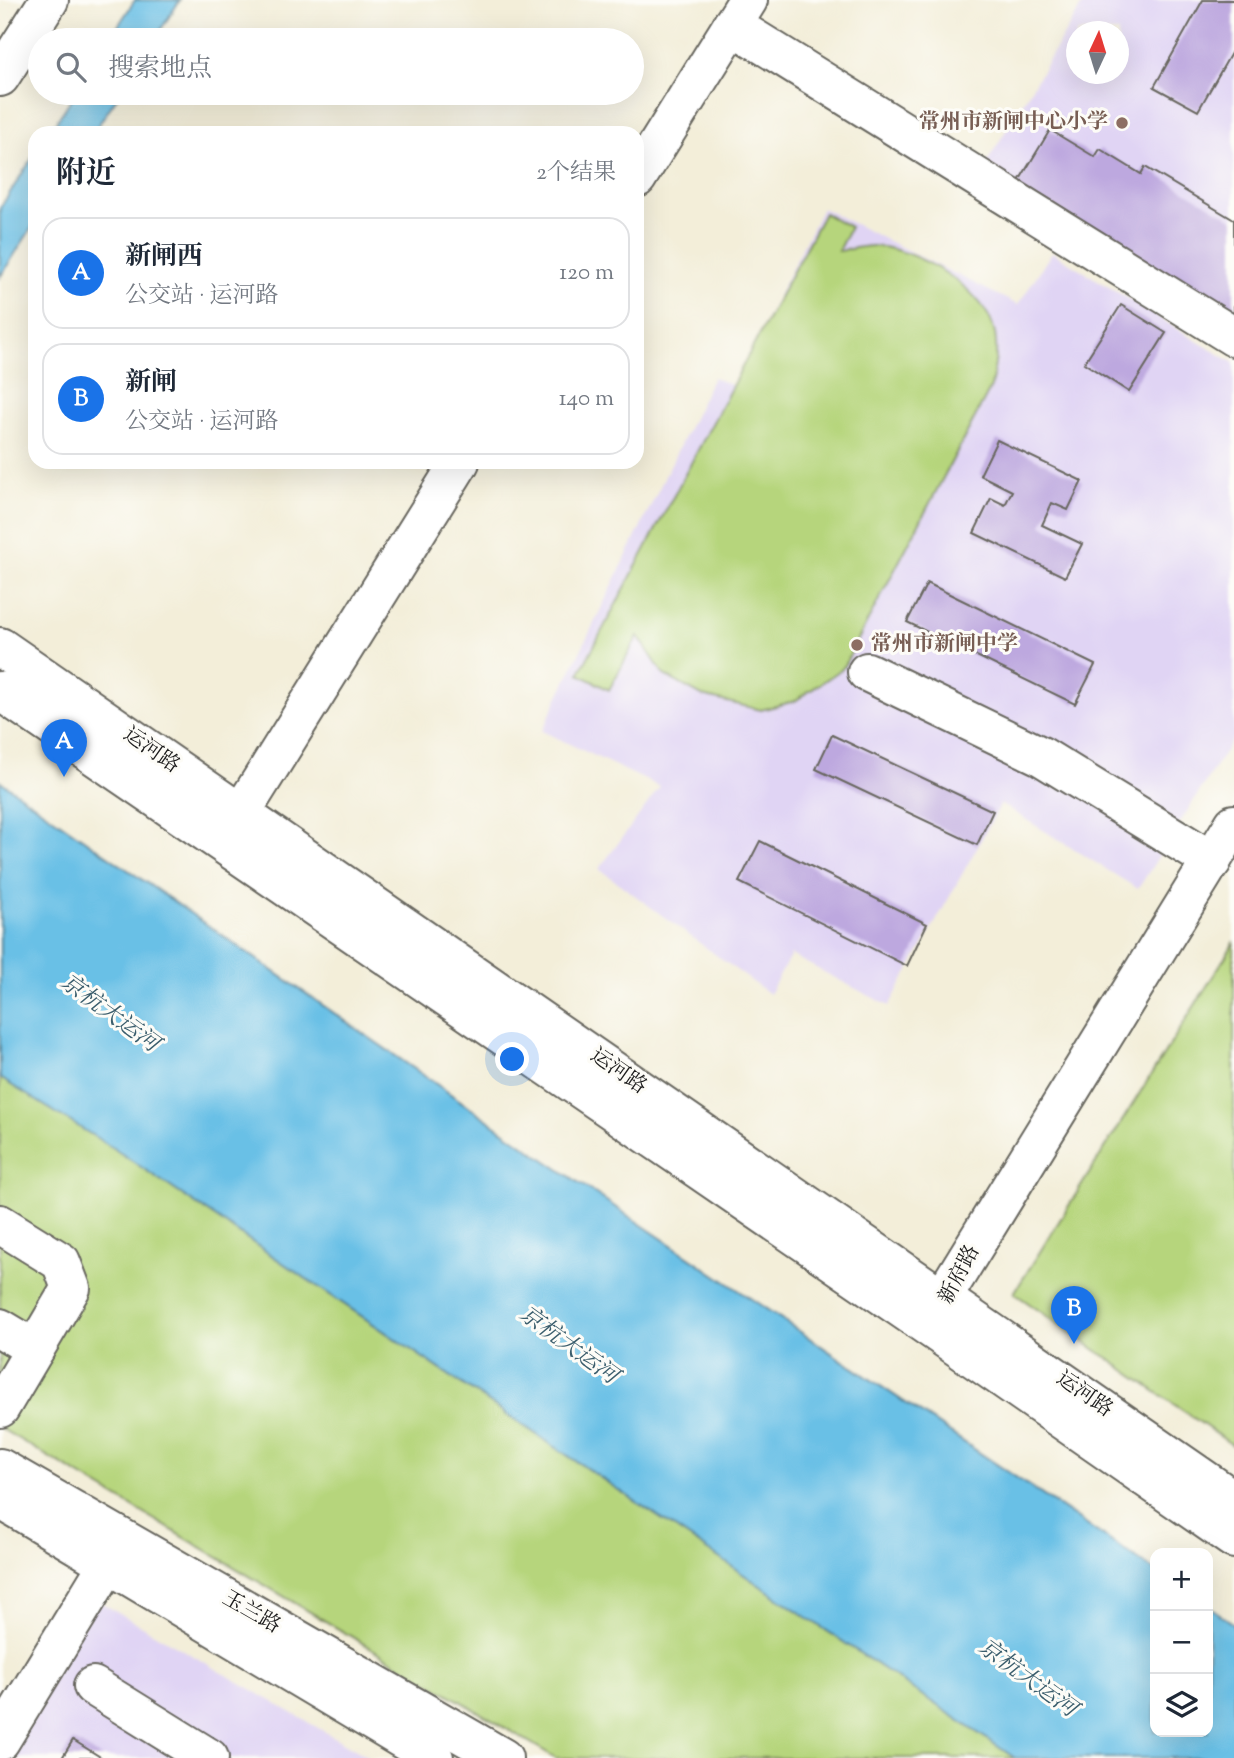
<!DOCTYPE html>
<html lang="zh">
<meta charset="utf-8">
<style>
body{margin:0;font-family:"Sorts Mill Goudy","Noto Serif SC",serif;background:#f2f2f3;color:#1f2937}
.controls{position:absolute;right:21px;bottom:21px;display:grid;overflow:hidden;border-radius:14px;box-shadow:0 7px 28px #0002}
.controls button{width:63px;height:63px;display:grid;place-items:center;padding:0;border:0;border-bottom:2px solid #e0e1e3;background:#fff;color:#1f2937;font:35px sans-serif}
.compass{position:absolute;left:1066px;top:21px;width:63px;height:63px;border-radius:50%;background:#fff;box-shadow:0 7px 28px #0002;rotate:4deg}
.you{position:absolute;left:513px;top:1060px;width:24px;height:24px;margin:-18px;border:5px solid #fff;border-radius:50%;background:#1a73e8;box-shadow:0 0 0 10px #1a73e833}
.badge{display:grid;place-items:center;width:46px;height:46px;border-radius:50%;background:#1a73e8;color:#fff;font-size:23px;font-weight:700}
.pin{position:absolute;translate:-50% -58px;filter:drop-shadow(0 2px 4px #0008)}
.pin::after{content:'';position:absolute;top:37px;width:24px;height:21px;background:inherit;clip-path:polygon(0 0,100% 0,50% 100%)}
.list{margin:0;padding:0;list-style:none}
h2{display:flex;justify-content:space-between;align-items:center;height:91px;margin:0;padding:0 28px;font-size:30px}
h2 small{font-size:23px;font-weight:400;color:#747a83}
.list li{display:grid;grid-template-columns:46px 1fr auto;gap:21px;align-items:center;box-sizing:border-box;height:112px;margin:0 14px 14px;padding:0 14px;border:2px solid #e0e1e3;border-radius:21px}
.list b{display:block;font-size:26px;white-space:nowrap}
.list p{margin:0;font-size:23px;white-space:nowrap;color:#747a83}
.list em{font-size:23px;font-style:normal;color:#747a83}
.icon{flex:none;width:38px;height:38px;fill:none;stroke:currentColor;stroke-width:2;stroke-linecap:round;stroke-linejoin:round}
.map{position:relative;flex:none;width:1234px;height:1758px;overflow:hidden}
.search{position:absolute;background:#fff;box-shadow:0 7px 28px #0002;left:28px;top:28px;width:616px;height:77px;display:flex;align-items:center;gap:18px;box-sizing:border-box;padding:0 24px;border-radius:38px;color:#747a83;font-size:26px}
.panel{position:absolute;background:#fff;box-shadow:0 7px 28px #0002;left:28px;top:126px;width:616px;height:343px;border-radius:21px}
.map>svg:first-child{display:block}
.built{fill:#e0d4f4;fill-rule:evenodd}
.green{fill:#b6d57c;stroke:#69784c;stroke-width:2}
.water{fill:#69c0e6;stroke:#426e81;stroke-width:2}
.building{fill:#bda8df}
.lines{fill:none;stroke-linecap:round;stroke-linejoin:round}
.minor-casing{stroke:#67665e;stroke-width:42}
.major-casing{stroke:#67665e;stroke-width:42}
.minor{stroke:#fff;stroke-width:38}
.major{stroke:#fff;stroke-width:38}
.education-dot{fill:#8d6e63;stroke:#fdfcf7;stroke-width:2.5}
.labels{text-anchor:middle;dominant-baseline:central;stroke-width:6;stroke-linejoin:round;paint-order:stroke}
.education-label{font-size:21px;font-weight:bold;fill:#785e54;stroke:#fdfcf7;text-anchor:end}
.street-label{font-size:21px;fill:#1c1c1c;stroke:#fdfcf7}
.water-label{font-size:23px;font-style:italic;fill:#3b5e6d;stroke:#fdfcf7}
</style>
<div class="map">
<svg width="1234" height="1758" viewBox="0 0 1234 1758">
<rect width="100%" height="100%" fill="#fdfcf7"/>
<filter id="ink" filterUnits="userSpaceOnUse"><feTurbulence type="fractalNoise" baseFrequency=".0143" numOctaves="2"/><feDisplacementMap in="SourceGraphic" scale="14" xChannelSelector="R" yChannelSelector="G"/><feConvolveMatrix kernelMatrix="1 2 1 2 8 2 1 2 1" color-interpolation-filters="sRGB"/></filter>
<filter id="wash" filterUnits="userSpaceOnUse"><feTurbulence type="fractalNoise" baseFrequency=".00686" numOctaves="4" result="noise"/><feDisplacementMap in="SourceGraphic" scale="28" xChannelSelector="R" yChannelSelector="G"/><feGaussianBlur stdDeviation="1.57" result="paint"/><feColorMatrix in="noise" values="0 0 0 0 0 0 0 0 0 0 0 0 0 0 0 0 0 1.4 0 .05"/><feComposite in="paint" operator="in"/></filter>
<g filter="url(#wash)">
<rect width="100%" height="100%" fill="#f3eed9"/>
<g class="built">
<path d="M 1085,0 L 1234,0 L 1234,322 L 981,172 ZM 1076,32 L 1118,32 L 1118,74 L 1076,74 Z"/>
<path d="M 822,208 L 1018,305 L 1052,252 L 1184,333 L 1188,329 L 1185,334 L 1234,363 L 1234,737 L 1138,889 L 1001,804 L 889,1006 L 791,955 L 769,994 L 599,869 L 660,787 L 542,731 L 713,377 L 733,386 Z"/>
<path d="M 74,1587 L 370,1758 L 0,1758 Z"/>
</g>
<g class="green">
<path d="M 824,213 L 850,227 L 838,251 C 849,250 863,245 875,246 C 915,249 976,284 992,323 C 1000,344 995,365 991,387 L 843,668 L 795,701 L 761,710 L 702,696 L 664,675 L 638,636 L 609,690 L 579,674 Z"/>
<path d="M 1234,943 L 1234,1446 L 1014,1293 Z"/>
<path d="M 0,1078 L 113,1148 L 1015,1758 L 556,1758 L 0,1428 Z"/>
</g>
<g class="water">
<path d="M 135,0 L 180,0 L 154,40 L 109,40 Z"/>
<path d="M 75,93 L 120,93 L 93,133 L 49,133 Z"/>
<path d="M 35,154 L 35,223 L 0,277 L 0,208 Z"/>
<path d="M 0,781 L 544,1159 L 1155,1571 L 1155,1732 L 1208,1732 L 1208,1606 L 1234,1624 L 1234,1758 L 1015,1758 L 113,1148 L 0,1078 Z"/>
</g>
<g id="blocks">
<g class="building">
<path d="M 1203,0 L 1234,0 L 1234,48 L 1198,111 L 1154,87 Z"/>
<path d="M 1050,130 L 1095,157 L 1100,149 L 1141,174 L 1145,167 L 1234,220 L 1234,323 L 1013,191 Z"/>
<path d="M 1121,305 L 1166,333 L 1129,392 L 1084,363 Z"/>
<path d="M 997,440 L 1082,481 L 1068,510 L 1052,503 L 1042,525 L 1082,544 L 1065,577 L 974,533 L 991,498 L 1005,505 L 1012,491 L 980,475 Z"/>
<path d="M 927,583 L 1095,665 L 1075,704 L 907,622 Z"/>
<path d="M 832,735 L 993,811 L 977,845 L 816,769 Z"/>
<path d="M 760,841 L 927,924 L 907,966 L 739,882 Z"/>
<path d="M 73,1740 L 102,1758 L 62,1758 Z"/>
</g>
</g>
</g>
<g filter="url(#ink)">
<use href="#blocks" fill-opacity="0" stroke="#67665e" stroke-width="2"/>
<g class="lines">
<g class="minor-casing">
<g id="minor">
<path d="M 732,25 L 1234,337"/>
<path d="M 0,77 L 49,0"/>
<path d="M 637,178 L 748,0"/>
<path d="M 867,672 L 1041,756 L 1212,861"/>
<path d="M 241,813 L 460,462"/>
<path d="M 0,1224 L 61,1262 L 71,1288 L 0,1408"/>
<path d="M 0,1328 L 35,1349"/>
<path d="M 936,1331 L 943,1297 L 1234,824"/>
<path d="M 0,1468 L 503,1758"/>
<path d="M 0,1499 L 434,1758"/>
<path d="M 93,1686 L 209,1758"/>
<path d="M 0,1741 L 108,1564"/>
</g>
</g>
<g class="major-casing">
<g id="major">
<path d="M 0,647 L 1234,1500"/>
<path d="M 0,691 L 936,1332 L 1234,1539"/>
</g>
</g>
<use href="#minor" class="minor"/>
<use href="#major" class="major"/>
</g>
</g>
<g class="education-dot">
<circle cx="1122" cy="123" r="7"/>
<circle cx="857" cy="645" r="7"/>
</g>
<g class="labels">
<g class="education-label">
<text x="1108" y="123">常州市新闸中心小学</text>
<text x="871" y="645" text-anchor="start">常州市新闸中学</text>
</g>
<g class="street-label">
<text transform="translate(151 751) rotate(35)">运河路</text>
<text transform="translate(618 1072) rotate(35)">运河路</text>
<text transform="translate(960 1275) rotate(-62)">新府路</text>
<text transform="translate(1084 1395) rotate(35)">运河路</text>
<text transform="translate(251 1613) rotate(30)">玉兰路</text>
</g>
<g class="water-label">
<text transform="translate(109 1014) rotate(36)">京杭大运河</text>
<text transform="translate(568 1346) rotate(36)">京杭大运河</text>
<text transform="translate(1027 1679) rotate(36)">京杭大运河</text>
</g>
</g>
</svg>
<div class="controls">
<button>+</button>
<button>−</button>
<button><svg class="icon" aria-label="layers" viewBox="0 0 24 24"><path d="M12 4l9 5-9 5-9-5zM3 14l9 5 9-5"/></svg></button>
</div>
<svg class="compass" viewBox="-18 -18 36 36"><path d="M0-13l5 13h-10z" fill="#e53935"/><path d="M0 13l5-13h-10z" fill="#747a83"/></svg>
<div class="you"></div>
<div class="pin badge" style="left:64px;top:777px">A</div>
<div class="pin badge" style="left:1074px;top:1344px">B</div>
<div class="search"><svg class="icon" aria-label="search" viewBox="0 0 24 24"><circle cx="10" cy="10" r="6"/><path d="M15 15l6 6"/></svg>搜索地点</div>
<section class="panel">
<h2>附近<small>2个结果</small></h2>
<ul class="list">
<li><span class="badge">A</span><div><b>新闸西</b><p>公交站 · 运河路</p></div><em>120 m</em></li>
<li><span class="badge">B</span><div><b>新闸</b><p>公交站 · 运河路</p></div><em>140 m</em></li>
</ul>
</section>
</div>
